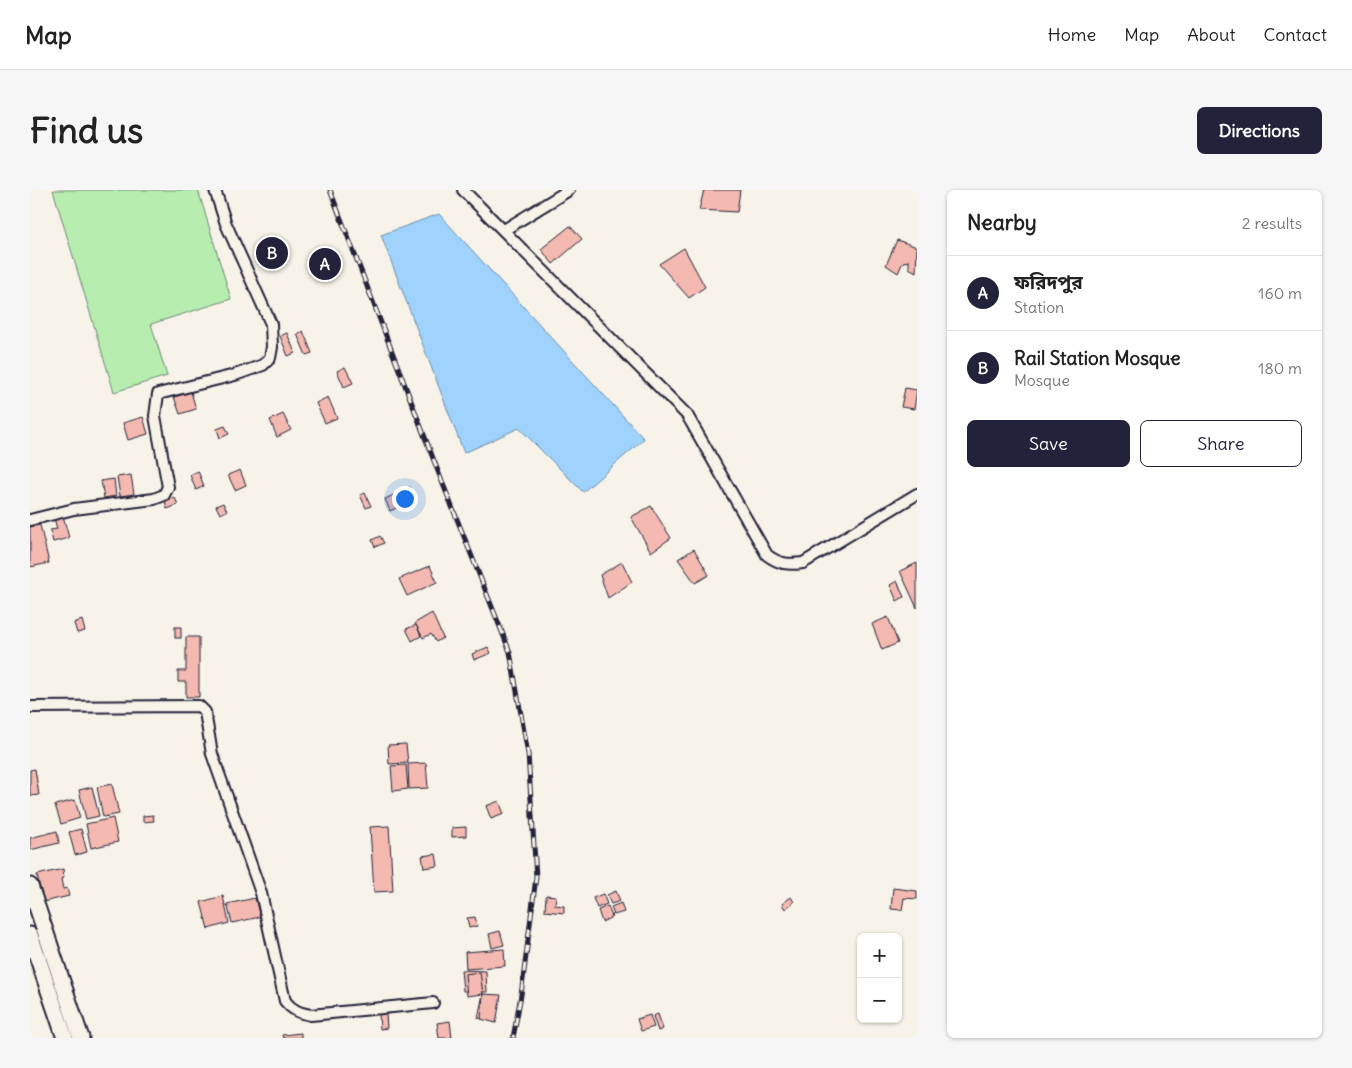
<!DOCTYPE html>
<meta charset="utf-8">
<style>
body{margin:0;font-family:Delius,"Noto Sans Bengali",sans-serif;background:#f6f6f6;color:#222}
.controls{position:absolute;right:15px;bottom:15px;display:grid;overflow:hidden;border-radius:8px;box-shadow:0 1px 4px #0004}
.controls button{width:45px;height:45px;display:grid;place-items:center;padding:0;border:0;border-bottom:1px solid #e0e0e0;background:#fff;color:#222;font:25px sans-serif}
.you{position:absolute;left:374px;top:308px;width:18px;height:18px;margin:-12px;border:4px solid #fff;border-radius:50%;background:#1a73e8;box-shadow:0 0 0 8px #1a73e833}
.badge{display:grid;place-items:center;width:32px;height:32px;border-radius:50%;background:#22223b;color:#fff;font-size:16px;font-weight:700}
.pin{position:absolute;translate:-50% -50%;border:2px solid #fff;box-shadow:0 1px 5px #0006}
.list{margin:0;padding:0;list-style:none}
h2{display:flex;justify-content:space-between;align-items:center;height:65px;margin:0;padding:0 20px;font-size:21px}
h2 small{font-size:16px;font-weight:400;color:#767676}
.list li{display:grid;grid-template-columns:32px 1fr auto;gap:15px;align-items:center;box-sizing:border-box;height:75px;padding:0 20px;border-top:1px solid #e0e0e0}
.list b{display:block;font-size:19px;white-space:nowrap}
.list p{margin:0;font-size:16px;white-space:nowrap;color:#767676}
.list em{font-size:16px;font-style:normal;color:#767676}
.actions{display:flex;gap:10px;padding:15px 20px}
.actions a{flex:1;padding:11px 0;border:1px solid #22223b;border-radius:8px;text-align:center;font-size:18px;color:#22223b}
.actions .main{background:#22223b;color:#fff}
.map{position:relative;flex:none;width:887px;height:848px;overflow:hidden;border-radius:8px}
header{display:flex;align-items:center;gap:30px;box-sizing:border-box;height:70px;padding:0 25px;background:#fff;border-bottom:1px solid #e0e0e0}
header strong{font-size:24px}
nav{display:flex;gap:28px;margin-inline-start:auto;font-size:18px}
.intro{display:flex;align-items:center;justify-content:space-between;box-sizing:border-box;height:120px;padding:0 30px}
h1{margin:0;font-size:35px}
.button{padding:12px 22px;border-radius:8px;background:#22223b;color:#fff;font-size:18px;font-weight:700}
main{display:flex;gap:30px;padding:0 30px}
aside{flex:1;background:#fff;border-radius:8px;box-shadow:0 1px 4px #0004}
.map>svg:first-child{display:block}
.green{fill:#b7eeb0;stroke:#6c8876}
.water{fill:#9fd3fd;stroke:#6d8caf}
.building{fill:#f4b9b0;stroke:#22223b}
.lines{fill:none;stroke-linecap:round;stroke-linejoin:round}
.minor-casing{stroke:#22223b;stroke-width:14}
.highway-casing{stroke:#22223b;stroke-width:19}
.minor{stroke:#f7f3e8;stroke-width:10}
.highway{stroke:#f7f3e8;stroke-width:15}
.rail-casing{stroke:#22223b;stroke-width:5}
.rail{stroke:#f7f3e8;stroke-width:3;stroke-dasharray:9;stroke-linecap:butt}
</style>
<header>
<strong>Map</strong>
<nav><a>Home</a><a>Map</a><a>About</a><a>Contact</a></nav>
</header>
<div class="intro"><h1>Find us</h1><a class="button">Directions</a></div>
<main>
<div class="map">
<svg width="887" height="848" viewBox="0 0 887 848">
<rect width="100%" height="100%" fill="#f7f3e8"/>
<filter id="ink" filterUnits="userSpaceOnUse"><feTurbulence type="fractalNoise" baseFrequency=".02" numOctaves="2"/><feDisplacementMap in="SourceGraphic" scale="10" xChannelSelector="R" yChannelSelector="G"/><feConvolveMatrix kernelMatrix="1 2 1 2 8 2 1 2 1" color-interpolation-filters="sRGB"/></filter>
<g filter="url(#ink)">
<path class="green" d="M 23,0 L 168,0 L 201,109 L 121,134 L 137,186 L 84,202 Z"/>
<path class="water" d="M 409,24 L 614,249 L 553,302 L 489,238 L 434,263 L 351,45 Z"/>
<g class="building">
<path d="M 674,0 L 710,0 L 707,22 L 669,20 Z"/>
<path d="M 540,36 L 552,49 L 523,74 L 511,59 Z"/>
<path d="M 867,50 L 887,57 L 886,82 L 879,78 L 879,71 L 873,72 L 868,83 L 856,75 Z"/>
<path d="M 654,58 L 675,97 L 659,108 L 629,74 Z"/>
<path d="M 273,141 L 282,163 L 276,165 L 267,144 Z"/>
<path d="M 257,143 L 265,163 L 258,166 L 250,146 Z"/>
<path d="M 315,177 L 323,193 L 314,197 L 307,181 Z"/>
<path d="M 875,198 L 887,200 L 884,219 L 871,217 Z"/>
<path d="M 161,202 L 166,219 L 150,224 L 144,207 Z"/>
<path d="M 298,207 L 307,228 L 295,233 L 286,213 Z"/>
<path d="M 253,224 L 261,240 L 247,247 L 240,230 Z"/>
<path d="M 113,227 L 118,244 L 98,250 L 93,233 Z"/>
<path d="M 195,236 L 199,244 L 190,248 L 187,239 Z"/>
<path d="M 210,280 L 216,295 L 205,300 L 198,285 Z"/>
<path d="M 168,281 L 174,296 L 166,300 L 160,285 Z"/>
<path d="M 101,285 L 104,304 L 90,306 L 87,287 Z"/>
<path d="M 84,289 L 86,306 L 74,308 L 71,291 Z"/>
<path d="M 380,297 L 386,309 L 360,321 L 355,309 Z"/>
<path d="M 335,303 L 341,316 L 336,318 L 330,305 Z"/>
<path d="M 145,308 L 148,315 L 137,319 L 135,311 Z"/>
<path d="M 193,313 L 197,321 L 190,324 L 186,316 Z"/>
<path d="M 621,316 L 641,348 L 621,362 L 601,327 Z"/>
<path d="M 33,326 L 39,348 L 23,352 L 20,340 L 27,339 L 24,328 Z"/>
<path d="M 10,335 L 19,373 L 0,377 L 0,337 Z"/>
<path d="M 350,346 L 354,353 L 345,357 L 342,350 Z"/>
<path d="M 664,359 L 679,385 L 665,393 L 648,369 Z"/>
<path d="M 592,372 L 602,392 L 578,408 L 570,385 Z"/>
<path d="M 887,373 L 887,418 L 870,381 Z"/>
<path d="M 400,376 L 407,392 L 377,406 L 369,389 Z"/>
<path d="M 867,391 L 874,407 L 867,411 L 860,395 Z"/>
<path d="M 402,423 L 413,448 L 406,452 L 401,444 L 393,448 L 385,433 Z"/>
<path d="M 858,427 L 868,453 L 852,460 L 842,434 Z"/>
<path d="M 52,430 L 55,441 L 47,443 L 44,433 Z"/>
<path d="M 386,435 L 391,446 L 382,451 L 376,439 Z"/>
<rect x="145" y="437" width="6" height="11"/>
<path d="M 156,447 L 169,447 L 169,507 L 156,507 L 156,492 L 148,492 L 148,481 L 156,481 Z"/>
<path d="M 458,457 L 461,463 L 444,470 L 442,464 Z"/>
<path d="M 376,554 L 378,573 L 359,574 L 358,555 Z"/>
<path d="M 396,573 L 398,598 L 379,599 L 378,574 Z"/>
<path d="M 376,575 L 378,599 L 363,601 L 361,576 Z"/>
<path d="M 5,579 L 9,605 L 0,606 L 0,580 Z"/>
<path d="M 82,594 L 89,624 L 73,627 L 67,597 Z"/>
<path d="M 62,597 L 69,626 L 56,629 L 49,600 Z"/>
<path d="M 45,610 L 50,628 L 31,634 L 25,615 Z"/>
<path d="M 469,611 L 474,624 L 461,629 L 456,616 Z"/>
<path d="M 123,625 L 124,631 L 113,632 L 113,626 Z"/>
<path d="M 83,628 L 88,652 L 61,658 L 56,634 Z"/>
<path d="M 359,636 L 363,701 L 344,702 L 340,637 Z"/>
<path d="M 436,637 L 436,646 L 422,647 L 422,638 Z"/>
<path d="M 51,639 L 57,662 L 45,665 L 39,642 Z"/>
<path d="M 27,641 L 29,653 L 0,660 L 0,648 Z"/>
<path d="M 406,664 L 408,676 L 394,678 L 392,666 Z"/>
<path d="M 33,679 L 34,688 L 31,689 L 33,699 L 37,698 L 39,706 L 13,712 L 7,685 Z"/>
<path d="M 863,698 L 887,701 L 887,709 L 874,708 L 872,720 L 861,719 Z"/>
<path d="M 586,701 L 590,711 L 581,714 L 577,705 Z"/>
<path d="M 573,704 L 577,714 L 567,718 L 563,708 Z"/>
<path d="M 516,705 L 526,706 L 525,715 L 534,716 L 534,723 L 515,721 Z"/>
<path d="M 193,706 L 199,733 L 178,739 L 171,712 Z"/>
<path d="M 761,707 L 764,712 L 755,719 L 752,714 Z"/>
<path d="M 225,708 L 230,727 L 202,733 L 197,714 Z"/>
<path d="M 591,713 L 594,722 L 584,725 L 581,717 Z"/>
<path d="M 578,716 L 582,727 L 572,732 L 568,720 Z"/>
<path d="M 445,727 L 447,736 L 439,738 L 437,728 Z"/>
<path d="M 470,741 L 474,755 L 462,758 L 459,744 Z"/>
<path d="M 474,759 L 475,776 L 436,779 L 435,762 Z"/>
<path d="M 431,780 L 456,781 L 457,802 L 433,801 Z"/>
<path d="M 450,782 L 453,804 L 437,806 L 435,784 Z"/>
<path d="M 453,804 L 468,808 L 463,831 L 448,828 Z"/>
<path d="M 453,804 L 471,805 L 466,833 L 451,829 Z"/>
<path d="M 349,824 L 356,824 L 357,838 L 350,839 Z"/>
<path d="M 628,824 L 633,839 L 628,841 L 623,826 Z"/>
<path d="M 620,825 L 624,837 L 611,841 L 607,829 Z"/>
<path d="M 420,831 L 422,848 L 409,848 L 407,833 Z"/>
<path d="M 271,843 L 271,848 L 253,848 L 252,845 Z"/>
</g>
<g class="lines">
<g class="minor-casing">
<g id="minor">
<path d="M 433,0 L 657,225 L 737,365 C 749,374 758,375 773,373 L 887,304"/>
<path d="M 474,40 L 539,0"/>
<path d="M 0,330 L 44,319 L 124,309 L 134,305 L 138,297 L 125,226 L 128,204 L 205,185 L 233,175 L 240,168 L 242,157 L 241,134 L 196,34 L 185,0"/>
<path d="M 0,517 L 169,516 L 175,522 L 182,564 L 231,703 L 255,811 C 263,821 270,823 281,825 L 403,813"/>
</g>
</g>
<g class="highway-casing">
<g id="highway">
<path d="M 0,696 L 51,848"/>
<path d="M 0,745 L 35,848"/>
</g>
</g>
<use href="#minor" class="minor"/>
<use href="#highway" class="highway"/>
<g class="rail-casing">
<path id="rail" d="M 300,0 L 411,289 L 480,462 L 498,564 L 506,687 L 491,805 L 483,848"/>
</g>
<use href="#rail" class="rail"/>
</g>
</g>
</svg>
<div class="controls">
<button>+</button>
<button>−</button>
</div>
<div class="you"></div>
<div class="pin badge" style="left:295px;top:74px">A</div>
<div class="pin badge" style="left:242px;top:63px">B</div>
</div>
<aside>
<h2>Nearby<small>2 results</small></h2>
<ul class="list">
<li><span class="badge">A</span><div><b>ফরিদপুর</b><p>Station</p></div><em>160 m</em></li>
<li><span class="badge">B</span><div><b>Rail Station Mosque</b><p>Mosque</p></div><em>180 m</em></li>
</ul>
<div class="actions"><a class="main">Save</a><a>Share</a></div>
</aside>
</main>
